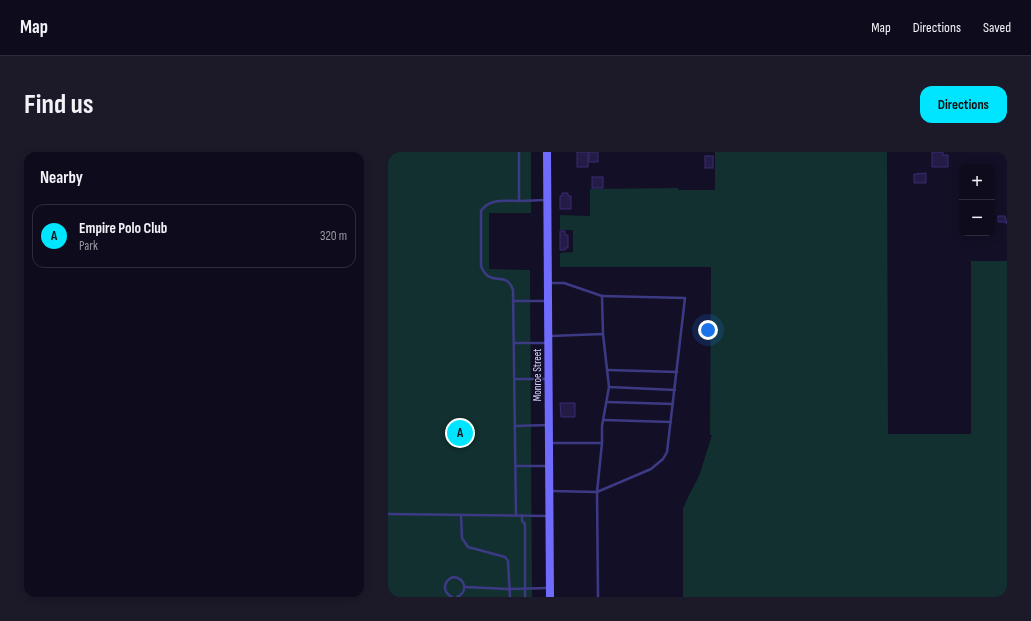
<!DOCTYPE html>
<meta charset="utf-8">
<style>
body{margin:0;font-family:"Sofia Sans Condensed",sans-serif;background:#1c1929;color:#f1f3f6}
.controls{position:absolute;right:12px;top:12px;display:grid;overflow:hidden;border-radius:8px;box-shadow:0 2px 10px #0003}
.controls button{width:36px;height:36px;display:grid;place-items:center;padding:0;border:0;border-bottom:1px solid #2e2b3b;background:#0e0b1c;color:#f1f3f6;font:20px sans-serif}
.you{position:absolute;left:320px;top:178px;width:14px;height:14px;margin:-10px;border:3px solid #fff;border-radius:50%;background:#1a73e8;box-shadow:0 0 0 6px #1a73e833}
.badge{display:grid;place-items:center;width:26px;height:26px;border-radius:50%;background:#00e5ff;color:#111;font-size:13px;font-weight:700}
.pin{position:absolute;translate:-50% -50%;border:2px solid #fff;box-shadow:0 1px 4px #0006}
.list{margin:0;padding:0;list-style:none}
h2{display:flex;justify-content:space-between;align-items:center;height:52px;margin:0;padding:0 16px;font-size:17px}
h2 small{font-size:13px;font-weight:400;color:#9b9ba3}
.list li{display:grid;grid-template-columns:26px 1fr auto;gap:12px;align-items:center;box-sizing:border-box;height:64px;margin:0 8px 8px;padding:0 8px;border:1px solid #2e2b3b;border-radius:12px}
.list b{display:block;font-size:15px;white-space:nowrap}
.list p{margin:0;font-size:13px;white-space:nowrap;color:#9b9ba3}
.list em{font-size:13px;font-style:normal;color:#9b9ba3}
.map{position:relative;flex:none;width:619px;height:445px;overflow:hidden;border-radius:12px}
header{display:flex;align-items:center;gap:24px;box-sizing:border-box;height:56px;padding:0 20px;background:#0e0b1c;border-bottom:1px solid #2e2b3b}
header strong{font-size:19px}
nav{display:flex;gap:22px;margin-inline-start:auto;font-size:14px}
.intro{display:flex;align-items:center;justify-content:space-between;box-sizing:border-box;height:96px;padding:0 24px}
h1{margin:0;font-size:28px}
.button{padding:10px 18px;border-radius:12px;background:#00e5ff;color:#111;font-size:14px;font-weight:700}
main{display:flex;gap:24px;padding:0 24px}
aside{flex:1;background:#0e0b1c;border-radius:12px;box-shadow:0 2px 10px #0003}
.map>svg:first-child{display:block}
.green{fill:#12302f}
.building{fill:#241b47;stroke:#3b2d73}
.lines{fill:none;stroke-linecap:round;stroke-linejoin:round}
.lane{stroke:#3d3a85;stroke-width:2.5}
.secondary{stroke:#6f6bff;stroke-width:8}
.labels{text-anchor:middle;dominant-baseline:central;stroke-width:3;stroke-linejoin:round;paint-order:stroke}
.street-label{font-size:11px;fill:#d9d4ff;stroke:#130f26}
</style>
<header>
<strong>Map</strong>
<nav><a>Map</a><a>Directions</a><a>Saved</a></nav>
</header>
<div class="intro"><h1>Find us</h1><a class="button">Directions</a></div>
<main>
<aside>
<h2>Nearby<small></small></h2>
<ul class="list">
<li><span class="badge">A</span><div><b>Empire Polo Club</b><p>Park</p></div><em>320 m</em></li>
</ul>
</aside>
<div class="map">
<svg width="619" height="445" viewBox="0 0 619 445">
<rect width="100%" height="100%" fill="#130f26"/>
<g class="green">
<path d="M 0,0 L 143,0 L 143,61 L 101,61 L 101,117 L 142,118 L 144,445 L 0,445 Z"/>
<path d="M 327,0 L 499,0 L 500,282 L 583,282 L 583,109 L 619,109 L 619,445 L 295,445 L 295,357 L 300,345 L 311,324 L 324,283 L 322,283 L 323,115 L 172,115 L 172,101 L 185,100 L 185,78 L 172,78 L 172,63 L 202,64 L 202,37 L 290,36 L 290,38 L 327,38 Z"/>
</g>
<g class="building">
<rect x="189" y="0" width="11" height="15"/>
<rect x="201" y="0" width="9" height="10"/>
<path d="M 544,0 L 555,0 L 555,3 L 560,3 L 560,15 L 544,15 Z"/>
<rect x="317" y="4" width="8" height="12"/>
<path d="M 538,21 L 538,31 L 526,31 L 526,22 Z"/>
<rect x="204" y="25" width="11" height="11"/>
<path d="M 174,41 L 180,41 L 180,44 L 183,44 L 183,57 L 172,57 L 172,44 L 174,44 Z"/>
<path d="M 610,64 L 617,64 L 619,71 L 617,71 L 617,70 L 610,70 Z"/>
<path d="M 172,79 L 177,79 L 177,83 L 180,83 L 180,96 L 177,96 L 177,98 L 172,98 Z"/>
<path d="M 172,251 L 187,251 L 187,265 L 173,265 Z"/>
</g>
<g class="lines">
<g class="lane">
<path d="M 131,49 L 157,48"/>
<path d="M 162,131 L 176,131 L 214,144 L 215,182"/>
<path d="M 126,149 L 160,149"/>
<path d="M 162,184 L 215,182 L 221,235 L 214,274 L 214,291 L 163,291"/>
<path d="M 126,191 L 160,191"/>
<path d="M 220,218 L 289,220"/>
<path d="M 127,227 L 160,227"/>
<path d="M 221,235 L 287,238"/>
<path d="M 219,250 L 285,252"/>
<path d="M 216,268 L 283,270"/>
<path d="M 127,274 L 160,273"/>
<path d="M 128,314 L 160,314"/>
<path d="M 163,339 L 209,340 L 214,291"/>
<path d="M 0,362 L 159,364"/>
<path d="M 73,363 L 74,386 L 80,395 L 117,405 L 120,409 L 122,445"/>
<path d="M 128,363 L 125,138 C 118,117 102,137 93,114 L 93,59 C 101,46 117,49 131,49 L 131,0"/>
<path d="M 134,363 L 134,369 L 137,372 L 137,445"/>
<path d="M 77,435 L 121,437 L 160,436"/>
<path d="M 64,445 C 54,440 55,429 65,425 C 77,425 81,440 69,445"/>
<path d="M 210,445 L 209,340 L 263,317 L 275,307 L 279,300 L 297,146 L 214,144"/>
</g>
<path class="secondary" d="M 159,0 L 162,445"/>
</g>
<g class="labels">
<g class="street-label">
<text transform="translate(149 223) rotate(-90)">Monroe Street</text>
</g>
</g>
</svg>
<div class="controls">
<button>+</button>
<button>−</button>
</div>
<div class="you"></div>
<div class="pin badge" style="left:72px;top:281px">A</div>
</div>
</main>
